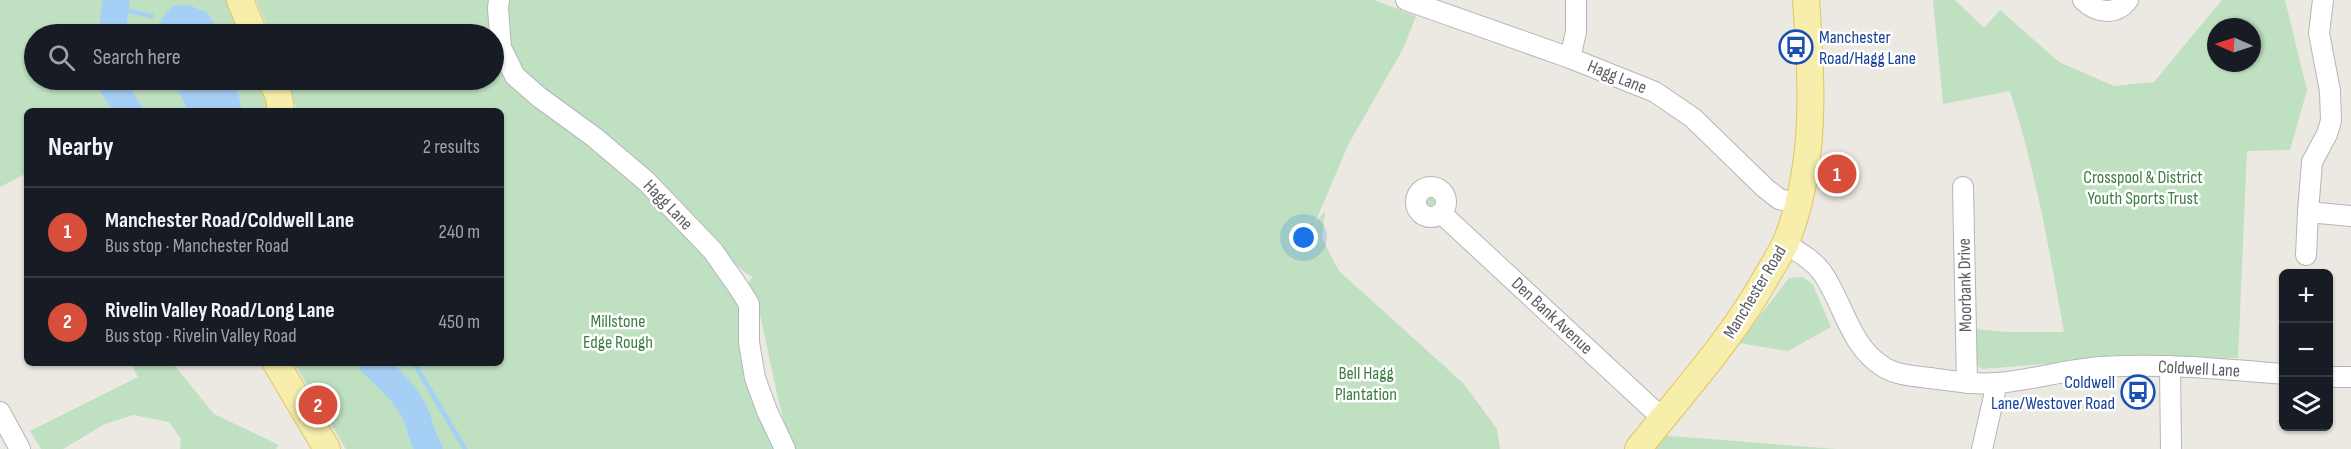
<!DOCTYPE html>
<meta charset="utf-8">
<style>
body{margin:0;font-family:"Sofia Sans Condensed",sans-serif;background:#20242c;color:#f1f3f6}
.controls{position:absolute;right:18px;bottom:18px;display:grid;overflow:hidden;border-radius:9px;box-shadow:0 2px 4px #0004}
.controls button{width:54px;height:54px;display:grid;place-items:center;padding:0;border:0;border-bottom:2px solid #363941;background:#171b24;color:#f1f3f6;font:30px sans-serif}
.compass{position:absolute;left:2207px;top:18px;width:54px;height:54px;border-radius:50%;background:#171b24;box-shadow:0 2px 4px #0004;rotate:273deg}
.you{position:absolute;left:1304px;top:238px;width:21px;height:21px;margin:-15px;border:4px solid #fff;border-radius:50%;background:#1a73e8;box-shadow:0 0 0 9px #1a73e833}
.badge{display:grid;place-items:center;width:39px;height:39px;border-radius:50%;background:#d74f3b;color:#fff;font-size:20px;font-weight:700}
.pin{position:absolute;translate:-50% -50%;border:3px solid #fff;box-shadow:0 2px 6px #0006}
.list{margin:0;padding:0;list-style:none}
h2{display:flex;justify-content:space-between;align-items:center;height:78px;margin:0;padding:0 24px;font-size:26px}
h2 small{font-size:20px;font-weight:400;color:#9ea1a6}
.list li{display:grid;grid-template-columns:39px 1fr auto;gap:18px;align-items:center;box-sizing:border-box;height:90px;padding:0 24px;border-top:2px solid #363941}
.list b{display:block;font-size:22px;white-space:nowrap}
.list p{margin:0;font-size:20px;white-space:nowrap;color:#9ea1a6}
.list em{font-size:20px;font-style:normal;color:#9ea1a6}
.icon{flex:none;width:33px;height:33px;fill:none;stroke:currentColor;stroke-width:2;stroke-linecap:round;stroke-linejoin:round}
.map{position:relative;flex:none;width:2351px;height:449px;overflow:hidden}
.search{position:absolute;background:#171b24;box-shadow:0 2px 4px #0004;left:24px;top:24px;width:480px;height:66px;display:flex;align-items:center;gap:15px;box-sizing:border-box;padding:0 21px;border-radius:33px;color:#9ea1a6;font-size:22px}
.panel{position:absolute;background:#171b24;box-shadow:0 2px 4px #0004;left:24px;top:108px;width:480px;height:258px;border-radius:9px}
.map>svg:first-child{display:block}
.green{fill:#bfe0c1;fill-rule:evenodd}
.water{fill:#a6cff6}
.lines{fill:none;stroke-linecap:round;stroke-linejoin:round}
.stream{stroke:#a6cff6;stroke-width:4.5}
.river{stroke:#a6cff6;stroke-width:27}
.minor-casing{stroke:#b3b6ba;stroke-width:22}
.major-casing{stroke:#e2c562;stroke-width:28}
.minor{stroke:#fff;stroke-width:20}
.major{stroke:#f6eeaa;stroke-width:26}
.labels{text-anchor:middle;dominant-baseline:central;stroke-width:5;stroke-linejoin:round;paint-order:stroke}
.transit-label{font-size:18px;fill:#164399;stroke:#fff;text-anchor:start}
.street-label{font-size:18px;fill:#595c60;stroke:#fff}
.park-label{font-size:18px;fill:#3c7d42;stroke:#fff}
</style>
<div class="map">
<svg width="2351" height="449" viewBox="0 0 2351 449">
<rect width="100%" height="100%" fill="#ebe9e1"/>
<g class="green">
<path d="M 0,0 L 112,0 L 107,34 L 34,34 L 34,80 L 105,80 L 123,111 L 27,111 L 27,173 L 0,187 Z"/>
<path d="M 122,0 L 229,0 L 242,34 L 221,34 L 208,13 L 162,18 L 156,34 L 117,34 Z"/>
<path d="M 256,0 L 491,0 L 488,25 L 490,34 L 270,34 Z"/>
<path d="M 508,0 L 1374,0 L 1416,16 L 1404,47 L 1348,145 L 1315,223 L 1325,211 L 1322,238 L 1339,271 L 1464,384 L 1497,429 L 1500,449 L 792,449 L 779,403 L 757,300 L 747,283 L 753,277 L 743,271 L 645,177 L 539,91 L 511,55 L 505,22 Z"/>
<path d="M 1933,0 L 1955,0 L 1984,28 L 2000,10 L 2059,62 L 2114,86 L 2154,82 L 2222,0 L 2285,0 L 2307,90 L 2290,150 L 2247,151 L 2238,358 L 2116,355 L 2069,362 L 1982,369 L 1975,363 L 1974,329 L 2007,332 L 2064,332 C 2049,249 2036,172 2010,91 L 1943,104 ZM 2216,27 L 2252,27 L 2252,63 L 2216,63 Z"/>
<path d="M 494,50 L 659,200 L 713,261 L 743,305 L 777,449 L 346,449 L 294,363 L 501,363 L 501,111 L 297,111 L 287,80 L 494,80 Z"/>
<path d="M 115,80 L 173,80 L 188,111 L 134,111 Z"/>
<path d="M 236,80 L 260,80 L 268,102 L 268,111 L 242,111 Z"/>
<circle cx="1431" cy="202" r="9"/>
<path d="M 1803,277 L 1813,285 L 1831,327 L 1788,351 L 1739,343 L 1789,278 Z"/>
<path d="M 131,363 L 176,363 L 174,365 L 214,414 L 279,445 L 276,449 L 180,449 L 181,439 L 169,422 L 133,415 L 105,424 L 63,449 L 41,449 L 30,431 L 138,377 Z"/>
<path d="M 1658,435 L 1836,449 L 1649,449 Z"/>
</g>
<g class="water">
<path d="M 188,5 L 208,13 L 221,34 L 156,34 L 162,18 L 173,6 Z"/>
<path d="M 173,80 L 236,80 L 242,111 L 188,111 Z"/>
</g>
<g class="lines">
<g class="stream">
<path d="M 115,8 L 152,16"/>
<path d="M 414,363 L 465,449"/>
</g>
<g class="river">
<path d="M 112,34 L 116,0"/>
<path d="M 109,80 L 129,111"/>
<path d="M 372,363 C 387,377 403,391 413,409 C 421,422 420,437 429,449"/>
</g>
<g class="minor-casing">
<g id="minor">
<path d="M 499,0 L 498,8 L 501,48 L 515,76 L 539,97 L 594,137 L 646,181 L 713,251 L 739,288 L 749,304 L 749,342 L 755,378 L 767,411 L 785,449"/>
<path d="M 1406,0 L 1570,58 L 1655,92 L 1693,118 L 1765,188 L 1779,199 L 1798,204"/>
<path d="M 2083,0 C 2096,13 2116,16 2128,0"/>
<path d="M 2323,0 L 2319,33 L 2330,91 L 2331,121 L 2327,134 L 2312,162 L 2308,212 L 2351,216"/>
<path d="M 1570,58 L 1576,32 L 1576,0"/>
<circle cx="1431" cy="202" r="15"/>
<path d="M 1963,187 L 1967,383"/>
<path d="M 1442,214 L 1662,418"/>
<path d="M 1785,243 C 1798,252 1812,259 1821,271 C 1843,301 1849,345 1882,366 C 1895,375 1914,376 1930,378 C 1952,381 1975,385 1998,383 C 2033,380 2067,369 2102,367 C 2162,363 2223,369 2284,374"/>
<path d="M 2306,255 L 2308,212"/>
<path d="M 2170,366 L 2171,449"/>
<path d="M 2328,377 L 2351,377"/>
<path d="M 0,412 L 20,449"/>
<path d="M 1982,449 L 1997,383"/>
</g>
</g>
<g class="major-casing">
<g id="major">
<path d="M 240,0 L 254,34"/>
<path d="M 272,80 L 279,97 L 281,111"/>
<path d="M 276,363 L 327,449"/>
<path d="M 1638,449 C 1683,392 1733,338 1768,274 C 1774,264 1781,253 1786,242 C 1817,166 1812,80 1806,0"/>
</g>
</g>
<use href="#minor" class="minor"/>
<use href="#major" class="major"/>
</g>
<defs>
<g id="bus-ring" transform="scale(1.725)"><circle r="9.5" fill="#fff" stroke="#1a4fb4" stroke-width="1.5"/><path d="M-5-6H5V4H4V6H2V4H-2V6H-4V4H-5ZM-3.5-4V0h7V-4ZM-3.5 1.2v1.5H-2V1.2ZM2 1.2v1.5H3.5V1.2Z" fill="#1a4fb4"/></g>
</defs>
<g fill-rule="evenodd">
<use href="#bus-ring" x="1796" y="47"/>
<use href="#bus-ring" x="2138" y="392"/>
</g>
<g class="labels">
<g class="transit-label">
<text x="1819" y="37">Manchester<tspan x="1819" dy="21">Road/Hagg Lane</tspan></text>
<text x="2115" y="382" text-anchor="end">Coldwell<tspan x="2115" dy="21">Lane/Westover Road</tspan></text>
</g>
<g class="street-label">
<text transform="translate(1617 77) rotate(22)">Hagg Lane</text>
<text transform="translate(668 205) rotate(46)">Hagg Lane</text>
<text transform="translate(1965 285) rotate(-91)">Moorbank Drive</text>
<text transform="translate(1755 292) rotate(-59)">Manchester Road</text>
<text transform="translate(1552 316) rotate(43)">Den Bank Avenue</text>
<text transform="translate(2199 369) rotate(3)">Coldwell Lane</text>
</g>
<g class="park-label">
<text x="2143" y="177">Crosspool &amp; District<tspan x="2143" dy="21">Youth Sports Trust</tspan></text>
<text x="618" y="321">Millstone<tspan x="618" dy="21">Edge Rough</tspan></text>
<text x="1366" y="373">Bell Hagg<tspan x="1366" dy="21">Plantation</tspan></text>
</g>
</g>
</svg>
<div class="controls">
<button>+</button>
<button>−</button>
<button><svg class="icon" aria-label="layers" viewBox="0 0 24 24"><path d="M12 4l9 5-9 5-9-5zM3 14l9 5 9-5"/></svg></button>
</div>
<svg class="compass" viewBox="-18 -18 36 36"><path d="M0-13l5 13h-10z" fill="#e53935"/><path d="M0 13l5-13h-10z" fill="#9ea1a6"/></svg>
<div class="you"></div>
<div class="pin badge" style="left:1837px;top:174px">1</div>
<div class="pin badge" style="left:318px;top:405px">2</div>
<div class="search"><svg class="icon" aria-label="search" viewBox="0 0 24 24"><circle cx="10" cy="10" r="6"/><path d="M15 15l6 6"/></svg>Search here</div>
<section class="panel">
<h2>Nearby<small>2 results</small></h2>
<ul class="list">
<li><span class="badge">1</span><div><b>Manchester Road/Coldwell Lane</b><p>Bus stop · Manchester Road</p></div><em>240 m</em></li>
<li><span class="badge">2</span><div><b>Rivelin Valley Road/Long Lane</b><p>Bus stop · Rivelin Valley Road</p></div><em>450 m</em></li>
</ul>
</section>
</div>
